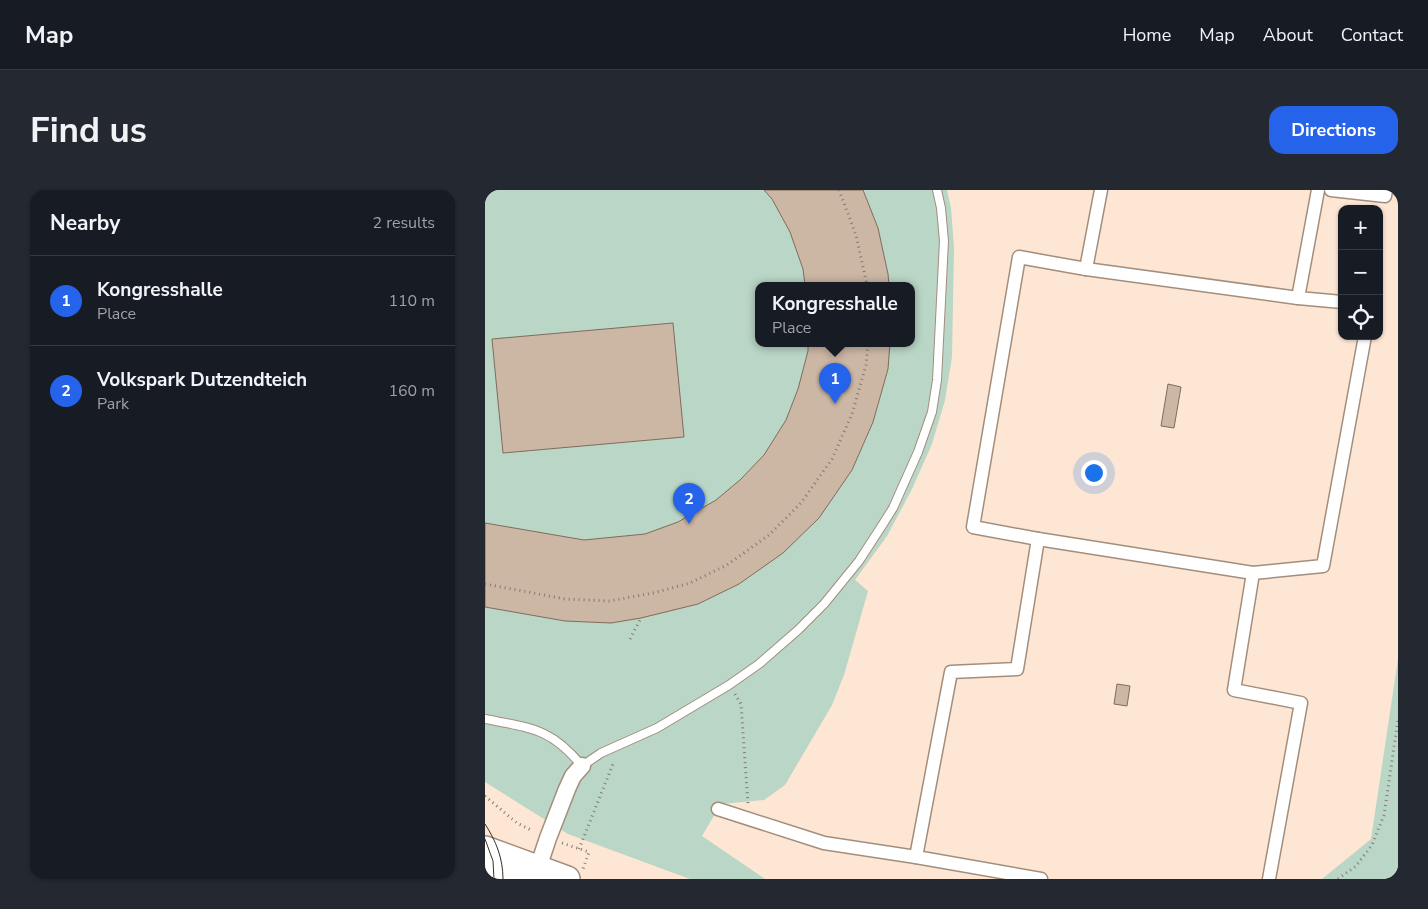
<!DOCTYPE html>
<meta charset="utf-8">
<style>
body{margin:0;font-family:"Nunito Sans",sans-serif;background:#242831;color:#f1f3f6}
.controls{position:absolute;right:15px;top:15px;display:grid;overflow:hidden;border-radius:10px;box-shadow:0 1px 4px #0004}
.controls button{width:45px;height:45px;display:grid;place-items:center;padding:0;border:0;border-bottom:1px solid #363941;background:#171b24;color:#f1f3f6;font:25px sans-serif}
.you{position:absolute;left:608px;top:282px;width:18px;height:18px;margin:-12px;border:4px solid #fff;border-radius:50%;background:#1a73e8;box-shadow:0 0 0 8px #1a73e833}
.badge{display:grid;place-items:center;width:32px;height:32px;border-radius:50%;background:#2563eb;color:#fff;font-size:16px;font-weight:700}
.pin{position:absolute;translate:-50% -41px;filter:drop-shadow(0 1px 2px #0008)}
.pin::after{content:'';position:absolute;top:26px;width:18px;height:15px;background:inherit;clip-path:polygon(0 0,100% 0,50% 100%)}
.popup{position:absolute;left:270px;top:92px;width:160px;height:65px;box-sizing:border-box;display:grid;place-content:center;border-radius:10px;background:#171b24;filter:drop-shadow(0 1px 4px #0005);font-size:16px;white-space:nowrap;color:#9ea1a6}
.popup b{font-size:19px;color:#f1f3f6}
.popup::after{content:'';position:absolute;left:50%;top:100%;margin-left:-10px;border:10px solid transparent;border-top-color:#171b24}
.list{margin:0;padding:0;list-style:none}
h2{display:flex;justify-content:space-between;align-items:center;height:65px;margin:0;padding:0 20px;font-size:21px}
h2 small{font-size:16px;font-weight:400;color:#9ea1a6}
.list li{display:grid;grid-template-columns:32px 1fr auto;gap:15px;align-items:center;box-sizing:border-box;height:90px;padding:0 20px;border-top:1px solid #363941}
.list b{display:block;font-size:19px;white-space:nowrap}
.list p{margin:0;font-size:16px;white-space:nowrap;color:#9ea1a6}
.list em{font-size:16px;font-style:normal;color:#9ea1a6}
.icon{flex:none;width:28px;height:28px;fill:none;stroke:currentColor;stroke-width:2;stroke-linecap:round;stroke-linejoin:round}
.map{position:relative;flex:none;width:913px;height:689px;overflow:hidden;border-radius:15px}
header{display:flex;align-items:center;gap:30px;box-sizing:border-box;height:70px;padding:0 25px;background:#171b24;border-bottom:1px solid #363941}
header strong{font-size:24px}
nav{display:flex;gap:28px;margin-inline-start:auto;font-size:18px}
.intro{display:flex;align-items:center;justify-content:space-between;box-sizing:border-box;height:120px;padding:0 30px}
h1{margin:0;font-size:35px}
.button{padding:12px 22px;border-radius:15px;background:#2563eb;color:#fff;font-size:18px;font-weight:700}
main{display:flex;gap:30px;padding:0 30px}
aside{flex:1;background:#171b24;border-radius:15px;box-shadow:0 1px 4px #0004}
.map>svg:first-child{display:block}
.green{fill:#b9d6c6;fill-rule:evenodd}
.building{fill:#ccb6a4;stroke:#806c5b}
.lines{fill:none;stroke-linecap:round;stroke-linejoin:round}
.service-casing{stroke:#a38e7d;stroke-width:10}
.pedestrian-casing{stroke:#a38e7d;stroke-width:15}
.minor-casing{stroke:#a38e7d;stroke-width:19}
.primary-casing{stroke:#a38e7d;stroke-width:28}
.path{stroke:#88796d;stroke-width:3;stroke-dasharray:1 4;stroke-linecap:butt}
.service{stroke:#fff;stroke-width:8}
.pedestrian{stroke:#fff;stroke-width:12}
.minor{stroke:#fff;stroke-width:16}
.primary{stroke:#fff;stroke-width:25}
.tram{stroke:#382e26;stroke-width:1}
</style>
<header>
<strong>Map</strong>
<nav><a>Home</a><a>Map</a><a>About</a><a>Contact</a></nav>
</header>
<div class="intro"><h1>Find us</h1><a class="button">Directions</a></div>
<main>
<aside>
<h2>Nearby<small>2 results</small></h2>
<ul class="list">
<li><span class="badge">1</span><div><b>Kongresshalle</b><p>Place</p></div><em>110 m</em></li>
<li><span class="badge">2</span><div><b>Volkspark Dutzendteich</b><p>Park</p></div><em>160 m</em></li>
</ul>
</aside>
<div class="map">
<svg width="913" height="689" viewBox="0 0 913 689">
<rect width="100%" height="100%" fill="#fde6d4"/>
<g class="green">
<path d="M 0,0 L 462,0 L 466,18 L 469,58 L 467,167 L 460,210 L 447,254 L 427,299 L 402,346 L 370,390 L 383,401 L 359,485 L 347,515 L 300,595 L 279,610 L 236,614 L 217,646 L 280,689 L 205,689 L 83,644 L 0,592 ZM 274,95 L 426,95 L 426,153 L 274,153 Z"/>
<path d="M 913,469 L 913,689 L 837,689 L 886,649 Z"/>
</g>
<g class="building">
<path d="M 279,0 L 378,0 L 393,38 L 403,84 L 404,95 L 320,95 L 318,79 L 305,42 L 287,9 Z"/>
<path d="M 188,133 L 199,247 L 18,263 L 7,149 Z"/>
<path d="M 323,153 L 405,153 L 403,179 L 388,232 L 367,280 L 334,328 L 298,363 L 254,394 L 213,414 L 156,428 L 126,433 L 80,431 L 0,417 L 0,333 L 99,350 L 160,344 L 193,332 L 231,310 L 255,290 L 279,265 L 301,230 L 313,199 L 323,161 Z"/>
<path d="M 683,194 L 696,197 L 689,238 L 676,236 Z"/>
<path d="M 632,494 L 645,496 L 642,516 L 629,514 Z"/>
</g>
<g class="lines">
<g class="service-casing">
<path id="service" d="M 0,529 C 46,538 66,538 97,576 L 116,563 L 172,538 L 244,495 L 274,474 L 313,440 L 339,414 L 374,371 L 398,334 L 408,318 L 433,262 L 447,222 L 452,190 L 459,51 L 456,18 L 452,0"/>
</g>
<g class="pedestrian-casing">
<g id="pedestrian">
<path d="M 833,0 L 813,108 L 857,112"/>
<path d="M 846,0 L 900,6 L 901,0"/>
<path d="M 601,79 L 813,108"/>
<path d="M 553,349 L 768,383"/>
<path d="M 233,619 L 339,653 L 431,667"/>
<path d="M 556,689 L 431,667 L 466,482 L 532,479 L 553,349 L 488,337 L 534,67 L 601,79 L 616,0"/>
<path d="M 784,689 L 816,513 L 749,500 L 768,383 L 838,376 L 880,146"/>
</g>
</g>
<g class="minor-casing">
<path id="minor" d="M 53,678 L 63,648 L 82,599 L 88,586 L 97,576"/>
</g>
<g class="primary-casing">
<g id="primary">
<path d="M 0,659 L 82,689"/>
<path d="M 0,681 L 43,679"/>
</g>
</g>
<g class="path">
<path d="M 354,0 L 371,45 L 382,95"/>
<path d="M 0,394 L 80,409 L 124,411 L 168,403 L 205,393 L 242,375 L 284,345 L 316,313 L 347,269 L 367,224 L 381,175 L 383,153"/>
<path d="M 145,449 L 156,428"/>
<path d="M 250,504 L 256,514 L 263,614"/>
<path d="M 0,606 L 32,633 L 48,641"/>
<path d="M 77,653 L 104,662 L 98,679"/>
<path d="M 94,659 L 128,574"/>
<path d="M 853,689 L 871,676 L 887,655 L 899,625 L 913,530"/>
</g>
<use href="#service" class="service"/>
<use href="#pedestrian" class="pedestrian"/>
<use href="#minor" class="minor"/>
<use href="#primary" class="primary"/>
<g class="tram">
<path d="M 0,634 C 11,651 18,668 18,689"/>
<path d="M 0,649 L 8,671 L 9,689"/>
</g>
</g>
</svg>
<div class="controls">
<button>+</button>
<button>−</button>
<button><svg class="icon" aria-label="locate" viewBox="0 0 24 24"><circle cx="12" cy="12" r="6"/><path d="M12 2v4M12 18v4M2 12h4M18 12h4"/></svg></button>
</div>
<div class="you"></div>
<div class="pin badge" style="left:350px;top:214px">1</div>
<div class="popup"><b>Kongresshalle</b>Place</div>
<div class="pin badge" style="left:204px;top:334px">2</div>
</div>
</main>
